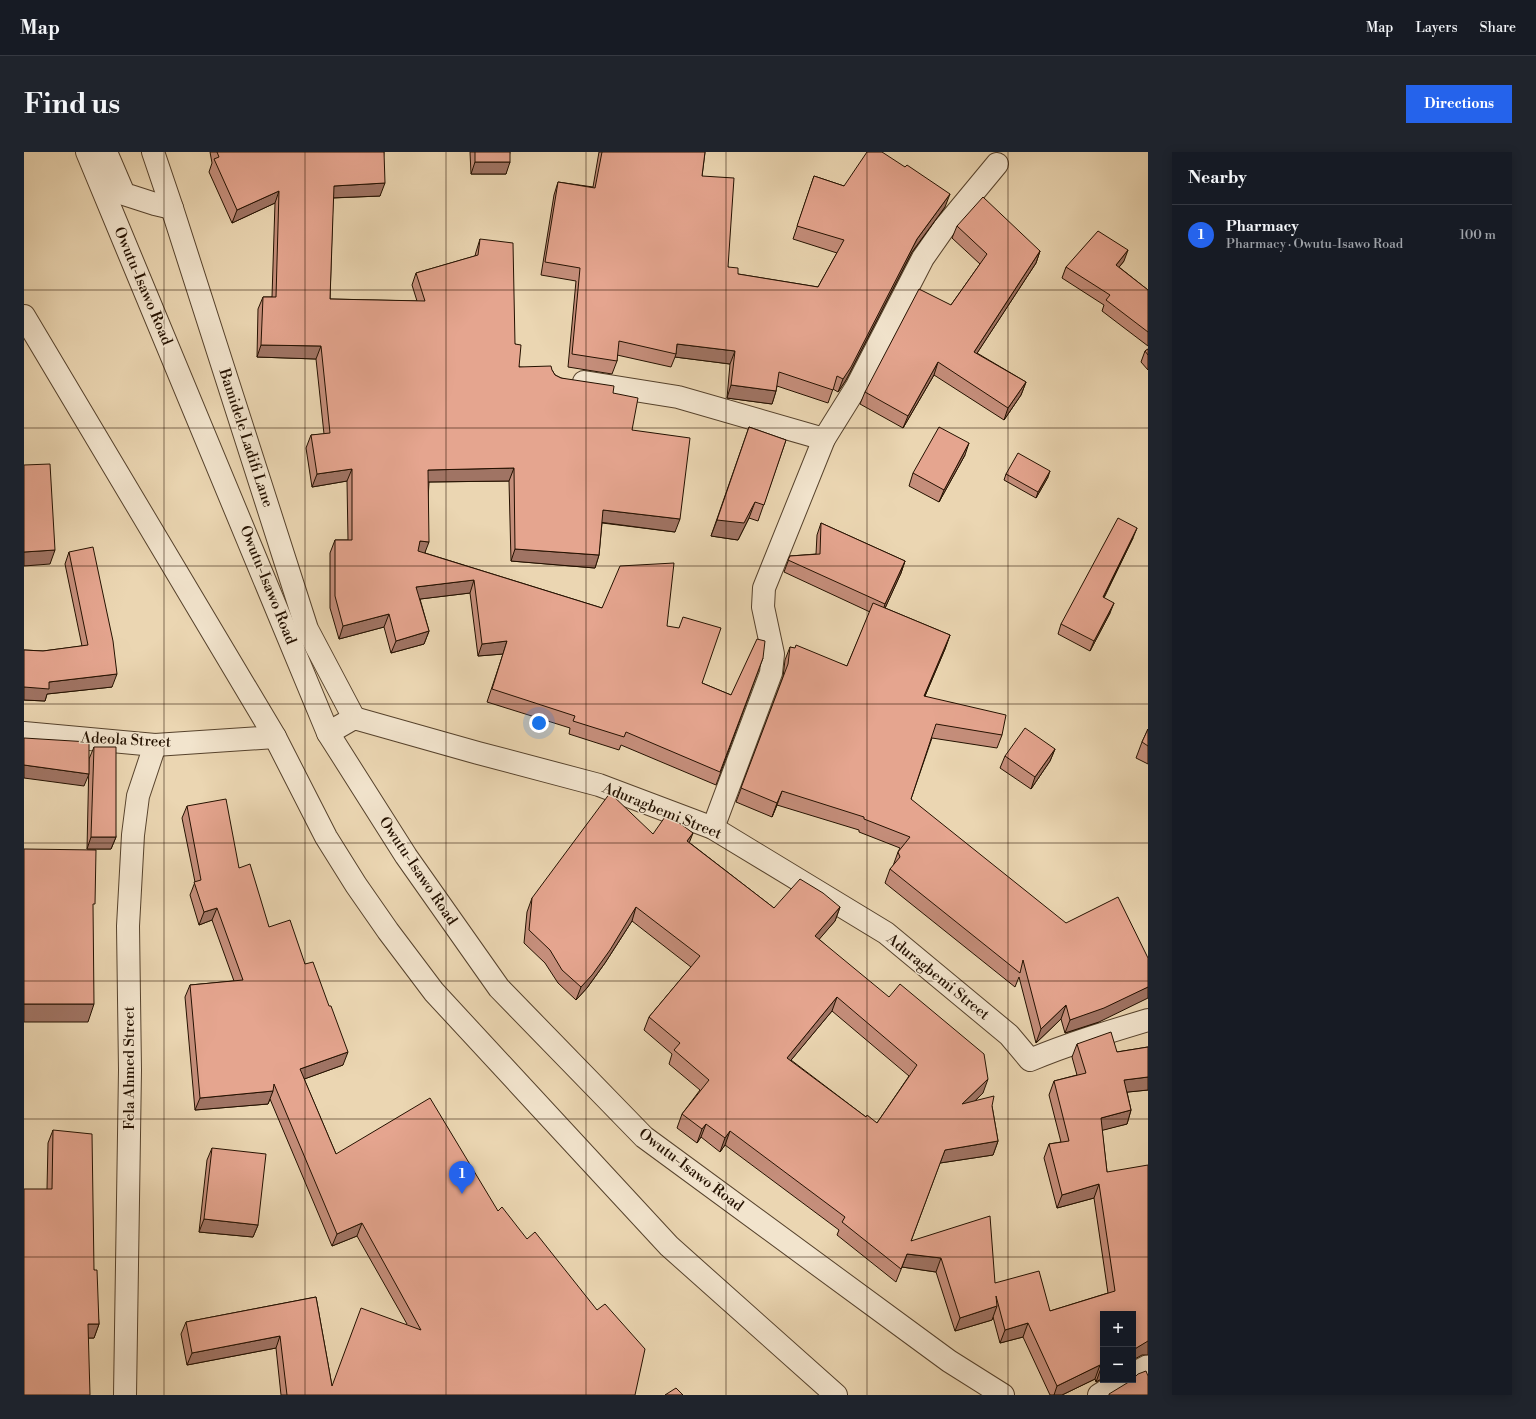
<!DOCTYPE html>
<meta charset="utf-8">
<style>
body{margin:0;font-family:"Libre Bodoni",serif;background:#20242c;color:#f1f3f6}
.controls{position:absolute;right:12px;bottom:12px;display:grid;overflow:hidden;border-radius:0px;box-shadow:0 2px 10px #0003}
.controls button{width:36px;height:36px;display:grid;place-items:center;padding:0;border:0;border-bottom:1px solid #363941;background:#171b24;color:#f1f3f6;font:20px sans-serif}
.you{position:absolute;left:515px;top:571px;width:14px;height:14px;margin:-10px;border:3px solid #fff;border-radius:50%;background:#1a73e8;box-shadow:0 0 0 6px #1a73e833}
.badge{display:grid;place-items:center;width:26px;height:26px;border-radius:50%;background:#2563eb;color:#fff;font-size:13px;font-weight:700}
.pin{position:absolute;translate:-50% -33px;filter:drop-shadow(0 1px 2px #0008)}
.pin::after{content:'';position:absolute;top:21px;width:14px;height:12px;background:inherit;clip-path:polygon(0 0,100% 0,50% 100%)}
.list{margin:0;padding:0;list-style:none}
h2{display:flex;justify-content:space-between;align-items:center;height:52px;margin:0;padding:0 16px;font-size:17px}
h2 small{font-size:13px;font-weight:400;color:#9ea1a6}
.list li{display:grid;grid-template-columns:26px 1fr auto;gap:12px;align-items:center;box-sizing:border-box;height:60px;padding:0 16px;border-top:1px solid #363941}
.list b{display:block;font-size:15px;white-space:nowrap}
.list p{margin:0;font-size:13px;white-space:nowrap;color:#9ea1a6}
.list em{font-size:13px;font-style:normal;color:#9ea1a6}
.map{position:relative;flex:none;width:1124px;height:1243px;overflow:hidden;border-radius:0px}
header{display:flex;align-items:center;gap:24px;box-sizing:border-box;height:56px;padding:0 20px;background:#171b24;border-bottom:1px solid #363941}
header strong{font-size:19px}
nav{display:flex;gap:22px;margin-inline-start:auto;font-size:14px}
.intro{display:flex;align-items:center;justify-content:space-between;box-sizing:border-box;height:96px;padding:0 24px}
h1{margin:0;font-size:28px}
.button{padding:10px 18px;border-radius:0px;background:#2563eb;color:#fff;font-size:14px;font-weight:700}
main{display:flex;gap:24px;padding:0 24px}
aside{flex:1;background:#171b24;border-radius:0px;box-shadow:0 2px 10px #0003}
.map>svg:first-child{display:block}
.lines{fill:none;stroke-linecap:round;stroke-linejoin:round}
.minor-casing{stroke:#56422c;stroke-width:24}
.minor{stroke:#f2e4cd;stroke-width:22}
.wall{fill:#c58e7b;stroke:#241100;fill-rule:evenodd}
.shaded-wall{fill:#a07464;stroke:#241100}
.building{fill:#e5a58f;stroke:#241100;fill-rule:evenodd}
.grid{fill:none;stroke:#241100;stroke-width:1;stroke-opacity:0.55}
.labels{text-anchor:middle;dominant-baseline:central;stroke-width:3;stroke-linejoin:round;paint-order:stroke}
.street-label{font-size:15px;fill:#241100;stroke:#f2e4cd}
</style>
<header>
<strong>Map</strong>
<nav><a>Map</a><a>Layers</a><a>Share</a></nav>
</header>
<div class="intro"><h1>Find us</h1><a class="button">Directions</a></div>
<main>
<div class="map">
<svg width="1124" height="1243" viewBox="0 0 1124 1243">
<rect width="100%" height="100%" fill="#ebd6b2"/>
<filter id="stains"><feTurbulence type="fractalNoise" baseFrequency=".005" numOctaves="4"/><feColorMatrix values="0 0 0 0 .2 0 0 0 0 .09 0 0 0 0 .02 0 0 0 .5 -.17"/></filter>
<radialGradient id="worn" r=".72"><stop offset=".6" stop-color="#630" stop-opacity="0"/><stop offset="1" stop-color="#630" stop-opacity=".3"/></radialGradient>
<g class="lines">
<g class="minor-casing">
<g id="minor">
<path d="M 63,0 L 304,581 L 382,704 L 475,836 L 620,985 L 925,1209 L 979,1243"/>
<path d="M 82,0 L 100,42 L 131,52 L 148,56"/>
<path d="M 129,0 L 148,56 L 283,477 L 330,566"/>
<path d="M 0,164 L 251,585 L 302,685 L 332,733 L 364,779 L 410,840 L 645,1094 L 812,1243"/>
<path d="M 560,230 L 654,245 L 800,287"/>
<path d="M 0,581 L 131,593 L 251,585"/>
<path d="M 304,581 L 330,566 L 454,601 L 575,633 L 689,676 L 862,781 L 985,883 L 1006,908 C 1044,892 1084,880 1124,868"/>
<path d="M 689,676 L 747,521 L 749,502 L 739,455 L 740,436 L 800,287 L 833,234 L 899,106 L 920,76 L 973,12"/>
<path d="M 1109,1222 L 1124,1214"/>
<path d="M 101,1243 L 106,918 L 104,774 L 109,683 L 114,644 L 131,593"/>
<path d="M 1075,1243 L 1099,1228"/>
</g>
</g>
<use href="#minor" class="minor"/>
</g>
<g class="wall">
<path d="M 186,0 L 360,0 L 356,44 L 309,46 L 306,147 L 393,149 L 388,133 L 392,121 L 451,104 L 452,100 L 456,87 L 491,192 L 495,215 L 528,218 L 531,223 L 537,226 L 589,241 L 608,278 L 651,380 L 578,371 L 575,403 L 571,416 L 487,409 L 485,329 L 405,330 L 401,401 L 578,456 L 643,474 L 678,531 L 707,543 L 739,506 L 692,633 L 597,593 L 595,598 L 545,582 L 546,576 L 463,550 L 479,502 L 454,504 L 446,441 L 396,447 L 405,479 L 400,492 L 367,501 L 360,475 L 315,487 L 306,456 L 306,401 L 311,388 L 324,388 L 323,329 L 288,335 L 282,296 L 287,283 L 300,282 L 292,207 L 233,205 L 234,157 L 239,145 L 248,145 L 251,51 L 208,71 L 185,20 L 188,11 Z"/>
<path d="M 446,0 L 486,0 L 482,22 L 447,22 Z"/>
<path d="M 575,0 L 681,0 L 678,24 L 704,115 L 714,122 L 794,135 L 813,101 L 769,87 L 790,24 L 820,34 L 921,55 L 888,100 L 822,228 L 814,240 L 809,237 L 804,251 L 753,234 L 752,239 L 748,252 L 703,246 L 706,212 L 651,205 L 647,215 L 593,203 L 593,209 L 588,222 L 544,215 L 552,129 L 517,123 L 530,43 L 534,30 L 569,35 Z"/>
<path d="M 933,74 L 1016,99 L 1012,111 L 953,201 L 1002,230 L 997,243 L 980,268 L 910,223 L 879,276 L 836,252 L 841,240 L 927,153 L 956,112 L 928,86 Z"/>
<path d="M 1100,109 L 1095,115 L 1124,138 L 1124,194 L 1078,159 L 1080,153 L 1038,126 L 1042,115 Z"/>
<path d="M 1124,197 L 1124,218 L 1117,210 L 1121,199 Z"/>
<path d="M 725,275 L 762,288 L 734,369 L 725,366 L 714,388 L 687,384 Z"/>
<path d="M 941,303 L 915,350 L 885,334 L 889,321 Z"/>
<path d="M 982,322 L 1024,325 L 1012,346 L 980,328 Z"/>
<path d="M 797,371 L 881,409 L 877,421 L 861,456 L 926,483 L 921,497 L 901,544 L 978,583 L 973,596 L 908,586 L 887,647 L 1075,870 L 1041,881 L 1037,867 L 1012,891 L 995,825 L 991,835 L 861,731 L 866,717 L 869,714 L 874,700 L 876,696 L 835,680 L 835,678 L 753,653 L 748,665 L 712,650 L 759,525 L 761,508 L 766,495 L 823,514 L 846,460 L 760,420 L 766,404 L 792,402 L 793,383 Z"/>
<path d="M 1109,386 L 1080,446 L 1086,461 L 1066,499 L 1034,482 L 1037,472 Z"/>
<path d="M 45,400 L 88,535 L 23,542 L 21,549 L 0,548 L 0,498 L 19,499 L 58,494 L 41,412 Z"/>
<path d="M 1124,577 L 1124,612 L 1112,606 L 1118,590 Z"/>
<path d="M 70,595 L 92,685 L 87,697 L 63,697 L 65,607 Z"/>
<path d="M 1031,597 L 1026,609 L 1007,637 L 976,616 L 981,604 Z"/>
<path d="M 163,654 L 215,716 L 245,775 L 281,812 L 319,913 L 280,927 L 312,1002 L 474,1059 L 611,1243 L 257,1243 L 252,1196 L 163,1213 L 157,1182 L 162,1170 L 292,1145 L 308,1234 L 383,1172 L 333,1084 L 308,1094 L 246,947 L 244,952 L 171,958 L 161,845 L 166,833 L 210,829 L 188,768 L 175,773 L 166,743 L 171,730 L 158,666 Z"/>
<path d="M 629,682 L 666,691 L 750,756 L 816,755 L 811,769 L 795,787 L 959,941 L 951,949 L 968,954 L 974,989 L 969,1003 L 916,1011 L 887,1089 L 1026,1159 L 1084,1141 L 1070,1046 L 1033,1056 L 1020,1006 L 1025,992 L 1037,990 L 1025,943 L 1030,929 L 1053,923 L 1048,905 L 1053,892 L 1093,900 L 1124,895 L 1124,938 L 1103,940 L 1107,958 L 1103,972 L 1078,978 L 1083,1020 L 1118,1203 L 1079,1162 L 1079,1226 L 1072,1230 L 1071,1227 L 1038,1243 L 1026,1243 L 999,1185 L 976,1191 L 969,1165 L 968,1168 L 931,1179 L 912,1120 L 878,1115 L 872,1130 L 813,1083 L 815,1078 L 701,993 L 696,1000 L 677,985 L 673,991 L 653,976 L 658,962 L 676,938 L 645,912 L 648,902 L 620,878 L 625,865 L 667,815 L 608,769 L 581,811 L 563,836 L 552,848 L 534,831 L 521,811 L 500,791 L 503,760 L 508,746 ZM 808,859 L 885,924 L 853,971 L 842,965 L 767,908 Z"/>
<path d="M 29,978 L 70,1118 L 75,1172 L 70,1186 L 64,1186 L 23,1037 L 24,991 Z"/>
<path d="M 188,996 L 234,1073 L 229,1085 L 175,1080 L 183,1008 Z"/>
</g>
<g class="shaded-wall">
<path d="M 451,10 L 486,10 L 482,22 L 447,22 Z"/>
<path d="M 361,31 L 356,44 L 305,46 L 310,34 Z"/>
<path d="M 255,39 L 251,51 L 208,71 L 213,58 Z"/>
<path d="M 926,42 L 921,55 L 888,100 L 822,228 L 814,240 L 819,227 L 893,87 Z"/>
<path d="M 1104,98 L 1100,109 L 1088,124 L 1092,113 Z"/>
<path d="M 1016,99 L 1012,111 L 946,212 L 950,200 Z"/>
<path d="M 653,192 L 711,199 L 706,212 L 651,205 L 652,202 Z"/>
<path d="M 237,193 L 297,194 L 292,207 L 233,205 Z"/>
<path d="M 914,210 L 910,223 L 879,276 L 884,264 Z"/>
<path d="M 1002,230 L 997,243 L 980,268 L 984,256 Z"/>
<path d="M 707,233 L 752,239 L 748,252 L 703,246 Z"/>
<path d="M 945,291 L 941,303 L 915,350 L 920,338 Z"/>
<path d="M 490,316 L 485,329 L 400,330 L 404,318 Z"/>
<path d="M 328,317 L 323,329 L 288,335 L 293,322 Z"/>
<path d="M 1026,319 L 1024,325 L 1012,346 L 1014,340 Z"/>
<path d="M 731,350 L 725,366 L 714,388 L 687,384 L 693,368 Z"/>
<path d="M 579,358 L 656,367 L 651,380 L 575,370 Z"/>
<path d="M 1113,376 L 1109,386 L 1075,455 L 1079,445 Z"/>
<path d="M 396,389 L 405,390 L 400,403 L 392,402 Z"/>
<path d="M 491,397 L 575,403 L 571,416 L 487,409 Z"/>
<path d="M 31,398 L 26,412 L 0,414 L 0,400 Z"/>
<path d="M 881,409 L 877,421 L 857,465 L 861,452 Z"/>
<path d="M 450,428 L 446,441 L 388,448 L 392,435 Z"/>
<path d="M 1090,451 L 1086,461 L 1066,499 L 1070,489 Z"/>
<path d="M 365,462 L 360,475 L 315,487 L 319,474 Z"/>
<path d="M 405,479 L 400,492 L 367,501 L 372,489 Z"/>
<path d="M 926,483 L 921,497 L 895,558 L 900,544 Z"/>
<path d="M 483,489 L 479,502 L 454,504 L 458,492 Z"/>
<path d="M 93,522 L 88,535 L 23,542 L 21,549 L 0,548 L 0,535 L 25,530 Z"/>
<path d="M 1031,597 L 1026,609 L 1007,637 L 1011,625 Z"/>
<path d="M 0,613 L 65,622 L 60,634 L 0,626 Z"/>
<path d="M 758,639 L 753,653 L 748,665 L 753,651 Z"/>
<path d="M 669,681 L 664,694 L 663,689 Z"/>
<path d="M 67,685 L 92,685 L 87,697 L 63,697 Z"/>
<path d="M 612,755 L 608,769 L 581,811 L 563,836 L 552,848 L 557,835 Z"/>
<path d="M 816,755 L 811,769 L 786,798 L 791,784 Z"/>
<path d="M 193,756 L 188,768 L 175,773 L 180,760 Z"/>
<path d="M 1124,835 L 1124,846 L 1075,870 L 1041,881 L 1046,868 Z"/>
<path d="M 813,845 L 808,859 L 758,919 L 763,906 Z"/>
<path d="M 0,852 L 70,852 L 64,870 L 0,870 Z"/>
<path d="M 1042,853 L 1037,867 L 1012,891 L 1017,877 Z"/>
<path d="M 324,900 L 319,913 L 272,930 L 276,917 Z"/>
<path d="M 1124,925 L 1124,938 L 1095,941 L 1100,928 Z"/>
<path d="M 964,927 L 959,941 L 933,966 L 938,952 Z"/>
<path d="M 249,939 L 244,952 L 171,958 L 176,946 Z"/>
<path d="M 1107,958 L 1103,972 L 1072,980 L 1077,966 Z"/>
<path d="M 682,972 L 677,985 L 673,991 L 678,977 Z"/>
<path d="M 706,979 L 701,993 L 696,1000 L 701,986 Z"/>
<path d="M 974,989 L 969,1003 L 916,1011 L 921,998 Z"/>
<path d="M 1075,1032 L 1070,1046 L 1033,1056 L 1038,1043 Z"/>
<path d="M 180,1067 L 234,1073 L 229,1085 L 175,1080 Z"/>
<path d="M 338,1071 L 333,1084 L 308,1094 L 313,1082 Z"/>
<path d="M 883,1102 L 917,1106 L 912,1120 L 878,1115 Z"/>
<path d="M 973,1154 L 968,1168 L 931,1179 L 936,1166 Z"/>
<path d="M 1004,1171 L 999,1185 L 976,1191 L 981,1178 Z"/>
<path d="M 64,1172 L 75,1172 L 70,1186 L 59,1186 Z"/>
<path d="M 256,1184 L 252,1196 L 163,1213 L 168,1201 Z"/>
<path d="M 1123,1189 L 1124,1189 L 1124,1203 L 1118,1203 L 1109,1208 L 1109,1198 Z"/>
<path d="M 1076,1213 L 1071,1227 L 1038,1243 L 1030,1243 L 1033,1234 Z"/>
<path d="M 1079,1215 L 1079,1226 L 1072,1230 L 1077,1216 Z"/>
</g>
<g class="building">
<path d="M 193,0 L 360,0 L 361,31 L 310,34 L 306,147 L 401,149 L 392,121 L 454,103 L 456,87 L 489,91 L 491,192 L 497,193 L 495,215 L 527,214 L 528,218 L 531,223 L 537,226 L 590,234 L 589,241 L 614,246 L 608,278 L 666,286 L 656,367 L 579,358 L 575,403 L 491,397 L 490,316 L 404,318 L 405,390 L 396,389 L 394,399 L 578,456 L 596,414 L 650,411 L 643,474 L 655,476 L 659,465 L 697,476 L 678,531 L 707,543 L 733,487 L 741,489 L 739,506 L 696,620 L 602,580 L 600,585 L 549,569 L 551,564 L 468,537 L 483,489 L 458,492 L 450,428 L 392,435 L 405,479 L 372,489 L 365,462 L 319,474 L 311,444 L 311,388 L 328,388 L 328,317 L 293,322 L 287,283 L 306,281 L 297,194 L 237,193 L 239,145 L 252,145 L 255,39 L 213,58 L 190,7 L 195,5 Z"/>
<rect x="451" y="0" width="35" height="10"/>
<path d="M 578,0 L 681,0 L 678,24 L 710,26 L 704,115 L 714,116 L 714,122 L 794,135 L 820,88 L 773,74 L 790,24 L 820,34 L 843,0 L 858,0 L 881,15 L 883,13 L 926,42 L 893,87 L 827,215 L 819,227 L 813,224 L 809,238 L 755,220 L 752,239 L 707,233 L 711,199 L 653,192 L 652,202 L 595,189 L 593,209 L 548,202 L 556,116 L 521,110 L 534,30 L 571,36 Z"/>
<path d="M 959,45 L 1016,99 L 950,200 L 1002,230 L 984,256 L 914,210 L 884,264 L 841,240 L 895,137 L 927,153 L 963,102 L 933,74 Z"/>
<path d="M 1074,79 L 1104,98 L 1092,113 L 1124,138 L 1124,180 L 1082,148 L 1086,143 L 1042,115 Z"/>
<path d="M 1124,197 L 1124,203 L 1121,199 Z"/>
<path d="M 725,275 L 762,288 L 740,353 L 731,350 L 720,371 L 693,368 Z"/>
<path d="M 915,275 L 945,291 L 920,338 L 889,321 Z"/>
<path d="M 994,301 L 1026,319 L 1014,340 L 982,322 Z"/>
<path d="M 26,312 L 31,398 L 0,400 L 0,313 Z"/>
<path d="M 1094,366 L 1113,376 L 1079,445 L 1090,451 L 1070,489 L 1037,472 Z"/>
<path d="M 797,371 L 881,409 L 861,452 L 764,408 L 766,404 L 796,402 Z"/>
<path d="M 69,395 L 89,489 L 93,522 L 25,530 L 25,537 L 0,535 L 0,498 L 19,499 L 64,493 L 45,400 Z"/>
<path d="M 849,451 L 926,483 L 900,544 L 982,563 L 978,583 L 912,572 L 887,647 L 1042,771 L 1094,745 L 1124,806 L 1124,835 L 1080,856 L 1046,868 L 1042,853 L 1017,877 L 999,808 L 996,821 L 866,717 L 876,705 L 874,700 L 886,685 L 840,667 L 840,665 L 758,639 L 753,651 L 717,636 L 764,512 L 766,495 L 771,496 L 772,493 L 823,514 Z"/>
<path d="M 1001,576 L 1031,597 L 1011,625 L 981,604 Z"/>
<path d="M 1124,577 L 1124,594 L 1118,590 Z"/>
<path d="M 0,586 L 65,590 L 65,622 L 0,613 Z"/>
<path d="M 70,595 L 92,595 L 92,685 L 67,685 Z"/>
<path d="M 586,641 L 629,682 L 643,662 L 669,681 L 663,689 L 750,756 L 776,727 L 799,741 L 816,755 L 791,784 L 865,845 L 876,832 L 960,902 L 964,927 L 938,952 L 970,944 L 968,954 L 974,989 L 921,998 L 887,1089 L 966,1064 L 971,1131 L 1015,1119 L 1026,1159 L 1091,1139 L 1075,1032 L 1038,1043 L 1025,992 L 1045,989 L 1030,929 L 1062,921 L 1053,892 L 1087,880 L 1093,900 L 1124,895 L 1124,925 L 1100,928 L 1107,958 L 1077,966 L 1083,1020 L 1124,1013 L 1124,1189 L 1109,1198 L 1109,1162 L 1079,1162 L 1079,1215 L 1077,1216 L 1076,1213 L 1033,1234 L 1004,1171 L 981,1178 L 972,1144 L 973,1154 L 936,1166 L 917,1106 L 883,1102 L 877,1117 L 818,1070 L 821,1065 L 706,979 L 701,986 L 682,972 L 678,977 L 658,962 L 685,928 L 650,898 L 656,891 L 625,865 L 676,804 L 612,755 L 586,798 L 568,823 L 557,835 L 538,818 L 526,798 L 505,778 L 508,746 ZM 813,845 L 893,913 L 853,971 L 843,963 L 842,965 L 763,906 Z"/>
<path d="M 202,647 L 215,716 L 226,712 L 245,775 L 266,768 L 281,812 L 289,810 L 305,854 L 307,854 L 324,900 L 276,917 L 312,1002 L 406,946 L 474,1059 L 478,1055 L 503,1087 L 511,1080 L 573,1158 L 581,1152 L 621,1197 L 611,1243 L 263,1243 L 256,1184 L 168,1201 L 162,1170 L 292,1145 L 308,1234 L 337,1156 L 397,1178 L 338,1071 L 313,1082 L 250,932 L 249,939 L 176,946 L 166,833 L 219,828 L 193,756 L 180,760 L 170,730 L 177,728 L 163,654 Z"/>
<path d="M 0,697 L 72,698 L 71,752 L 69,752 L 70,852 L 0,852 Z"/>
<path d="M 29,978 L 68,982 L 70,1118 L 73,1118 L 75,1172 L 64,1172 L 66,1243 L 0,1243 L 0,1037 L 28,1037 Z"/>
<path d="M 188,996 L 242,1002 L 234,1073 L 180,1067 Z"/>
<path d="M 1122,1219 L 1124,1224 L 1124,1243 L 1085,1243 L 1085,1242 L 1108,1228 L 1109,1228 L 1109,1227 L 1114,1222 Z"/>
<path d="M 652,1236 L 659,1243 L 641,1243 Z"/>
</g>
<path class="grid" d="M 140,0 L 140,1243M 281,0 L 281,1243M 422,0 L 422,1243M 562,0 L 562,1243M 702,0 L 702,1243M 843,0 L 843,1243M 984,0 L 984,1243M 0,138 L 1124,138M 0,276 L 1124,276M 0,414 L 1124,414M 0,552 L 1124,552M 0,691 L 1124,691M 0,829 L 1124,829M 0,967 L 1124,967M 0,1105 L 1124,1105"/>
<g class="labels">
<g class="street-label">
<text transform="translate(119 134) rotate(67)">Owutu-Isawo Road</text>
<text transform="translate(222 286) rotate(72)">Bamidele Ladifi Lane</text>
<text transform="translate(244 433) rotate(68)">Owutu-Isawo Road</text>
<text transform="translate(102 588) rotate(3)">Adeola Street</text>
<text transform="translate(638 659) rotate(22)">Aduragbemi Street</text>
<text transform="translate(394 719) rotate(56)">Owutu-Isawo Road</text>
<text transform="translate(914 825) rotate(39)">Aduragbemi Street</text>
<text transform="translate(105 916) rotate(-90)">Fela Ahmed Street</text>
<text transform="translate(667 1018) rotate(37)">Owutu-Isawo Road</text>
</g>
</g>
<rect width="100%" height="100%" filter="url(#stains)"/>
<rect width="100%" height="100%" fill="url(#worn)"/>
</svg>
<div class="controls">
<button>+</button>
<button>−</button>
</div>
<div class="you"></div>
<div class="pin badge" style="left:438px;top:1042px">1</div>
</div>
<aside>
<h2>Nearby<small></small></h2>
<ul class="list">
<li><span class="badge">1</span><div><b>Pharmacy</b><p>Pharmacy · Owutu-Isawo Road</p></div><em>100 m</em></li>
</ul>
</aside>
</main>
